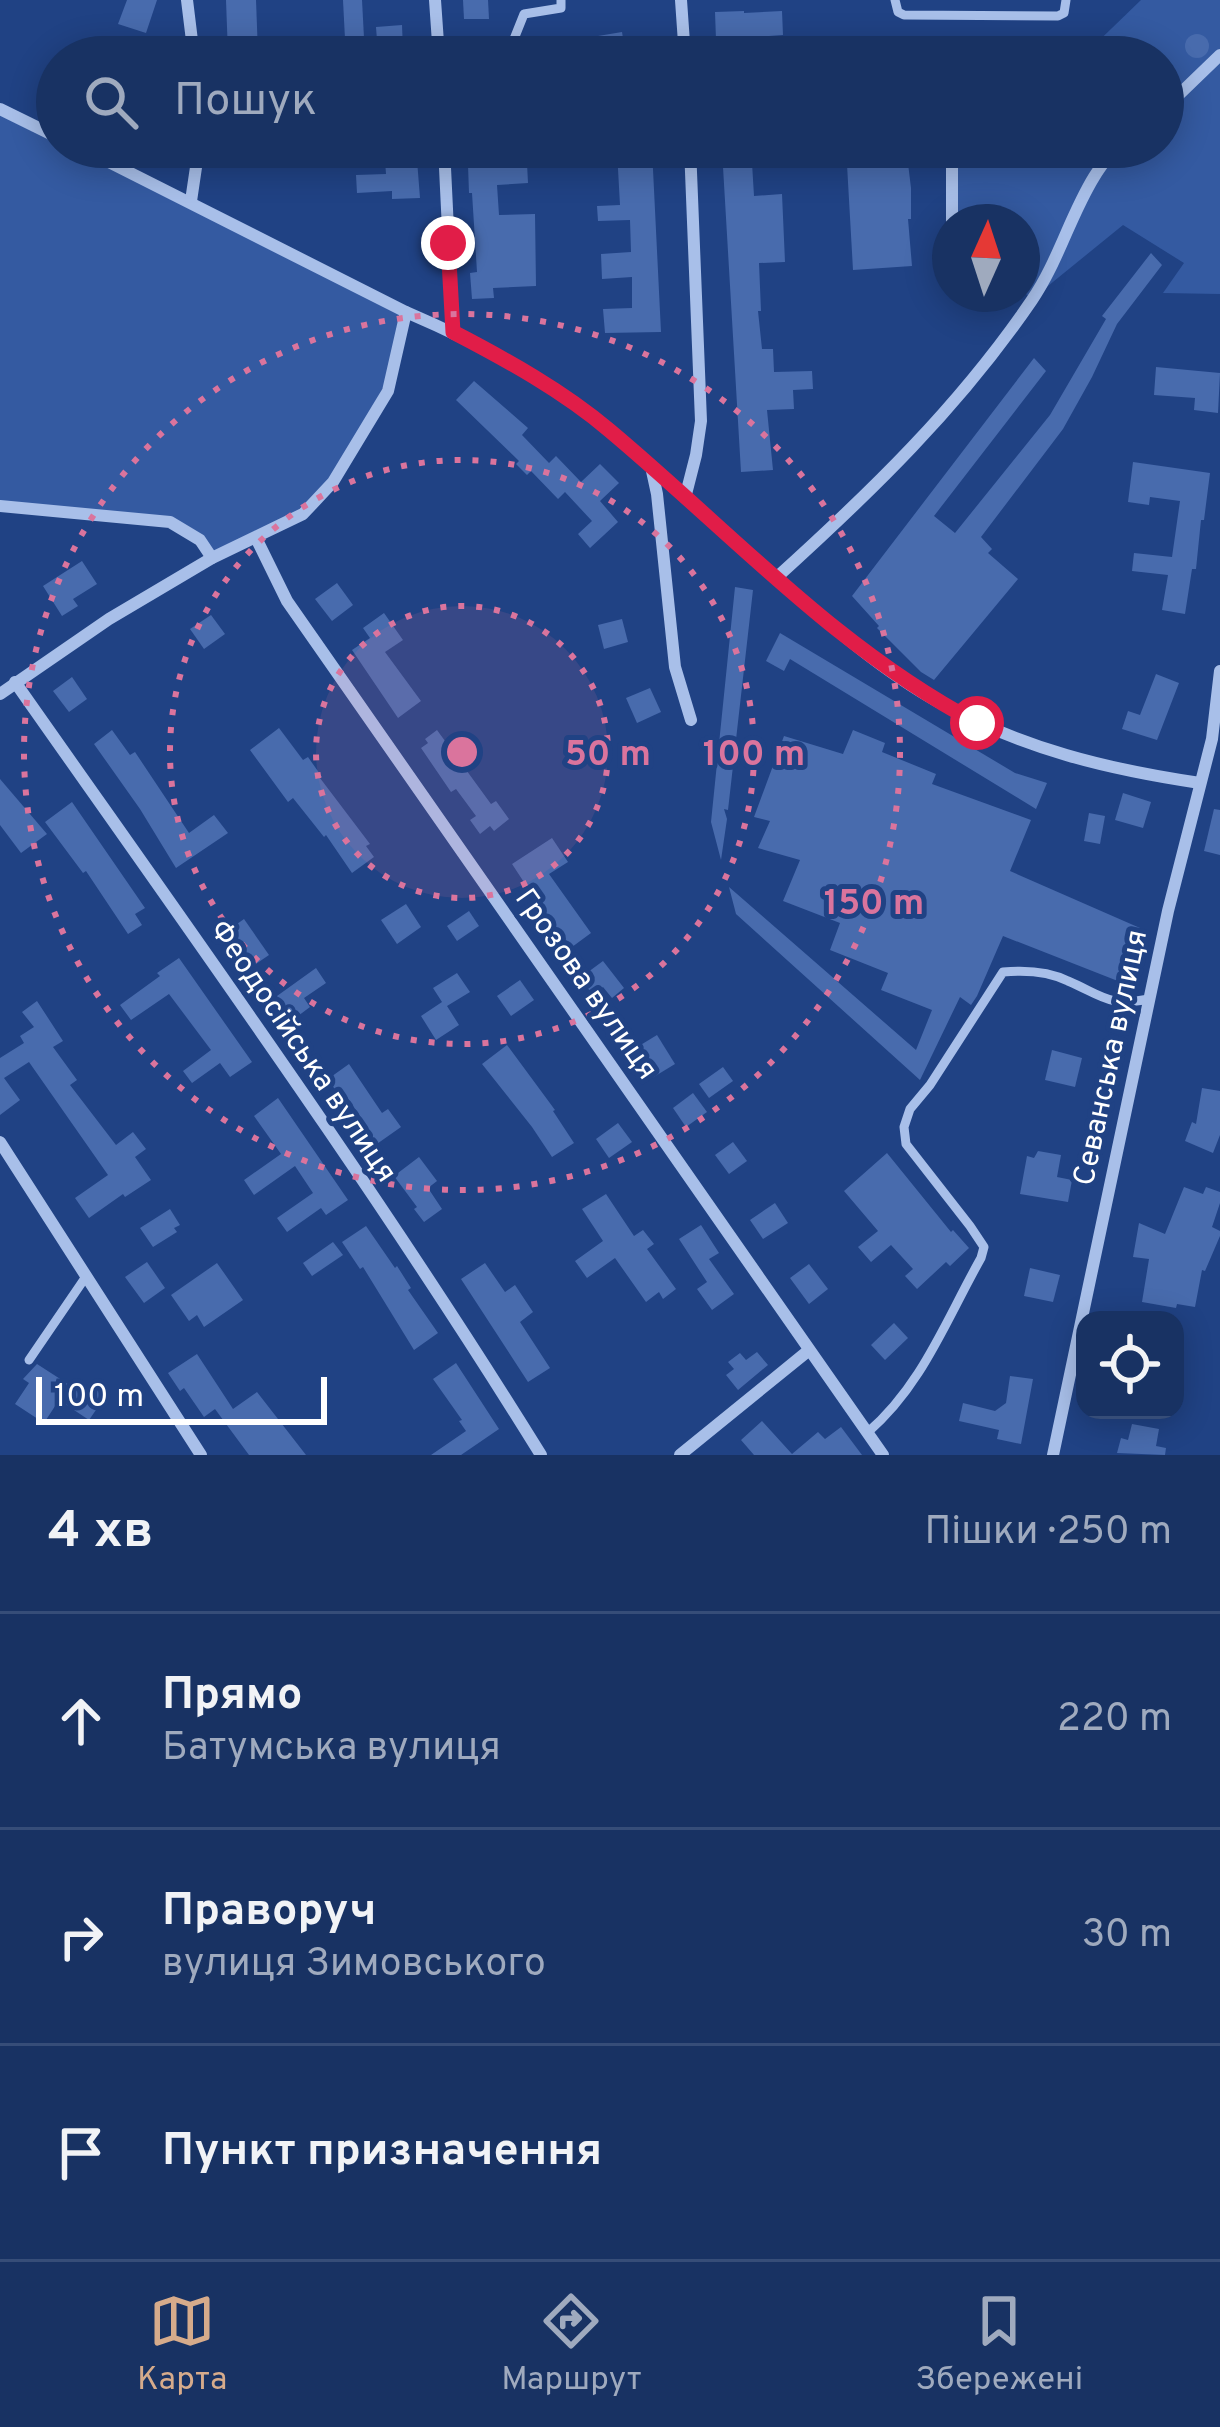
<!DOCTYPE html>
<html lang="uk">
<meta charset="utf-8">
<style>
body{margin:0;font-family:Overpass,sans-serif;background:#213a69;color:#f1f3f6}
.controls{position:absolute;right:36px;bottom:36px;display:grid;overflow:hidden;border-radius:24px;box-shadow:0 6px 30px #0003}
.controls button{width:108px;height:108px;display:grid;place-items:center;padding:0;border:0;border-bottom:3px solid #364d78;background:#183263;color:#f1f3f6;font:60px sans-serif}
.compass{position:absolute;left:932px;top:204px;width:108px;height:108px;border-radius:50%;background:#183263;box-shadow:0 6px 30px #0003;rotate:3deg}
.scale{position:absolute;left:36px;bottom:30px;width:291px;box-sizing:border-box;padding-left:12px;border:6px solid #fff;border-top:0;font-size:33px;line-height:42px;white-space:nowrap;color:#fff;-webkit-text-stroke:9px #204284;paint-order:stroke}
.stop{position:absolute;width:36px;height:36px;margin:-27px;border:9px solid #e11d48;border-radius:50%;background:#fff}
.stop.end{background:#e11d48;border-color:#fff;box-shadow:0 3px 12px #0008}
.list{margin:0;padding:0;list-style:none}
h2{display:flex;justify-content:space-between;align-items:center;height:156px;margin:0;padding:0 48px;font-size:51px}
h2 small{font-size:39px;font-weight:400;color:#9faabe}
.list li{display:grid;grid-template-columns:78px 1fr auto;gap:36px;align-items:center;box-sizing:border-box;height:216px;padding:0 48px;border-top:3px solid #364d78}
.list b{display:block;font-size:45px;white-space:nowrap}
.list p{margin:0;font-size:39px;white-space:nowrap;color:#9faabe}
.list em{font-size:39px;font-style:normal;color:#9faabe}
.icon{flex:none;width:66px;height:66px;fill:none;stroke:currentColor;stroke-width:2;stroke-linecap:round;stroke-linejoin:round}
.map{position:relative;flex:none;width:1220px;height:1455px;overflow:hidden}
.search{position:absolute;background:#183263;box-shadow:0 6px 30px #0003;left:36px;right:36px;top:36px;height:132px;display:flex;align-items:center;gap:30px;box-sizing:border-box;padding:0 42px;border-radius:66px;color:#9faabe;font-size:45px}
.sheet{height:804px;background:#183263}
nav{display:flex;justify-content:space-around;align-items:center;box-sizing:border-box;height:168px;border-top:3px solid #364d78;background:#183263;font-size:33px;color:#9faabe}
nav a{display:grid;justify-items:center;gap:6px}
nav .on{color:#d6ab8b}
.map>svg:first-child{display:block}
.green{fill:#345aa1}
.building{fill:#486bad}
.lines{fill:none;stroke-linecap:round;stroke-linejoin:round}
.lane{stroke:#a8bfe9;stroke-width:9}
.street{stroke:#a8bfe9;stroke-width:12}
.route{stroke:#e11d48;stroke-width:15}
.ring{fill:none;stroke:#da749d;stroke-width:6;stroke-dasharray:6 12}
.labels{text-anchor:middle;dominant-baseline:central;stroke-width:10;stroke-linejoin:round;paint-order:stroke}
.street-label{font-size:30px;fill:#fff;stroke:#204284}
.centre{fill:#da749d;stroke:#204284;stroke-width:6}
.ring-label{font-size:36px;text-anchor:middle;font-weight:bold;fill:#da749d;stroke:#204284;stroke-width:10;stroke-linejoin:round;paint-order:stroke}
</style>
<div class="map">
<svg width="1220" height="1455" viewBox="0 0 1220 1455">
<rect width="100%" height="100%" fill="#204284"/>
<g class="green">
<path d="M 1141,0 L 1220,0 L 1220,294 L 1163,293 L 1184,263 L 1123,225 L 1032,299 L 1022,291 L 1022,222 L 952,222 L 952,147 L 1163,147 L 1163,57 L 1082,57 Z"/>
<path d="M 0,109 L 57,137 L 57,147 L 79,147 L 406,312 L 396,363 L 333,482 L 303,514 L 212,558 L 184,528 L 0,506 Z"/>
</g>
<g class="building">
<path d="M 127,0 L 157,0 L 146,33 L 118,24 Z"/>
<path d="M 226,0 L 256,0 L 258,54 L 228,54 Z"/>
<path d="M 343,0 L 362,0 L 364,38 L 345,39 Z"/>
<path d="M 463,0 L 488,0 L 489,19 L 464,19 Z"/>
<path d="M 744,11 L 744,13 L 782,11 L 783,35 L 716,40 L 715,12 Z"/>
<path d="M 402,25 L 403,51 L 378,53 L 376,27 Z"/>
<path d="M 622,32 L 626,57 L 589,57 L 586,38 Z"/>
<circle cx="1197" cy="46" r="12"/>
<path d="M 384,147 L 416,147 L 420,198 L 392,199 L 392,191 L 357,193 L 356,175 L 386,174 Z"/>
<path d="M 756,147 L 788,147 L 789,161 L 752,163 L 754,196 L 782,194 L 785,262 L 759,263 L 761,311 L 758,311 L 762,349 L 773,349 L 774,372 L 812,371 L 813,389 L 793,390 L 794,409 L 767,410 L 773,470 L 741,472 L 722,150 Z"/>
<path d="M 846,147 L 906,147 L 911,188 L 911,219 L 908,219 L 912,266 L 853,270 Z"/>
<path d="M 652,149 L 661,332 L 605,333 L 603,309 L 632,308 L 632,277 L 602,279 L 601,254 L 631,252 L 630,220 L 598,221 L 597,206 L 620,205 L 617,151 Z"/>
<path d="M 496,163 L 527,163 L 528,183 L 497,185 L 499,215 L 535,214 L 536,286 L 493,288 L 494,298 L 472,299 L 470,273 L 477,272 L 472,193 L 469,193 L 468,165 Z"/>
<path d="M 1151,253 L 1162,265 L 1117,324 L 1092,377 L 1063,429 L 981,537 L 992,549 L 988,553 L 1018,579 L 934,680 L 921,672 L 877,628 L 879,626 L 852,596 L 1034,358 L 1046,371 L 934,516 L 955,533 L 1050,415 L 1106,319 L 1102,316 Z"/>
<path d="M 1156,367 L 1220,373 L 1218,413 L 1194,410 L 1195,398 L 1154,395 Z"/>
<path d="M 474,381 L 528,428 L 522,435 L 549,463 L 556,456 L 581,482 L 600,464 L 619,483 L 600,501 L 618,522 L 590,548 L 578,534 L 592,521 L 565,492 L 558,499 L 531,471 L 527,475 L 516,464 L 519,461 L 456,400 Z"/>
<path d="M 1133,462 L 1210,473 L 1204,520 L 1201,520 L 1196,569 L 1192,569 L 1185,614 L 1162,610 L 1168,575 L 1132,571 L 1134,553 L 1172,557 L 1180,501 L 1150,497 L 1149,505 L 1128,502 Z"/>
<path d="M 82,561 L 97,584 L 73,599 L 78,606 L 62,616 L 43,586 Z"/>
<path d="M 337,583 L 353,605 L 332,621 L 315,599 Z"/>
<path d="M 735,587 L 753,590 L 728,810 L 724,809 L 727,819 L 721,860 L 711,822 Z"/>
<path d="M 384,613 L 403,640 L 385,652 L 421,701 L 398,718 L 352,650 L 370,638 L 363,628 Z"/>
<path d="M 211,615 L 225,634 L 204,649 L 190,629 Z"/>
<path d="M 622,619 L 628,642 L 604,649 L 598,625 Z"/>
<path d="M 780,633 L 1015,773 L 1047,783 L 1036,809 L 790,659 L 784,671 L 766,661 Z"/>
<path d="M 1156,674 L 1179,683 L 1157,740 L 1122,729 L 1128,711 L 1140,715 Z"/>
<path d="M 72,677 L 87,699 L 69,712 L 53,691 Z"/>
<path d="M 650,688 L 661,712 L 637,723 L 626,698 Z"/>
<path d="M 279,728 L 303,760 L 308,757 L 322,777 L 320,778 L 370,844 L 366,846 L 374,857 L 352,873 L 326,835 L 324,837 L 293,798 L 288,802 L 250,750 Z"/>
<path d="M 112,730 L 130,755 L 135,752 L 189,833 L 214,815 L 228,833 L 176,868 L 140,809 L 94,744 Z"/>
<path d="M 437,730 L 491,804 L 496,801 L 509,819 L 494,831 L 490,826 L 480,834 L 470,820 L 476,816 L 456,789 L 451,792 L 421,748 L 428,743 L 425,739 Z"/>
<path d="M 853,730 L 885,743 L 882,752 L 936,774 L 932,784 L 1031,820 L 1010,871 L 1140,928 L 1125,963 L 1135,967 L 1128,985 L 1003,936 L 977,996 L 971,1005 L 960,997 L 920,1080 L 736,914 L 729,887 L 916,1050 L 932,1010 L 881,990 L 888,973 L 830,950 L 840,923 L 783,901 L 800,860 L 758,848 L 770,821 L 754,817 L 784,736 L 843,754 Z"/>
<path d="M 0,779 L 47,834 L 21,853 L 0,825 Z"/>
<path d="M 1123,793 L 1151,802 L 1143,828 L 1115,820 Z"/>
<path d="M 72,802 L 145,908 L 135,914 L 142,925 L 128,934 L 86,871 L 83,873 L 45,822 Z"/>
<path d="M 1214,809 L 1220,810 L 1220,855 L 1204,851 Z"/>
<path d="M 1089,813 L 1105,816 L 1100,844 L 1084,841 Z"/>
<path d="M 552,838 L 568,862 L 549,874 L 591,933 L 572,947 L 566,940 L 560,945 L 543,923 L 535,928 L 523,911 L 537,902 L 512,864 Z"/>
<path d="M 406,904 L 421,927 L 397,944 L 381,920 Z"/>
<path d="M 469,911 L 479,926 L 457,941 L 447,926 Z"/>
<path d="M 244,919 L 269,955 L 247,970 L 223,934 Z"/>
<path d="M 179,958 L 252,1062 L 230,1077 L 220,1063 L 192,1083 L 183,1071 L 211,1050 L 169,994 L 131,1020 L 120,1005 L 160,976 L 157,973 Z"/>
<path d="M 603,961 L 624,988 L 612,998 L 603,987 L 593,995 L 580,978 Z"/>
<path d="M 316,968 L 326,983 L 304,998 L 310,1007 L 294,1019 L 277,996 Z"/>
<path d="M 457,973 L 470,992 L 447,1006 L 459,1025 L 436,1040 L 421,1016 L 442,1002 L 433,988 Z"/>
<path d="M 520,980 L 534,1000 L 511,1016 L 497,996 Z"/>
<path d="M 37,1001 L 63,1041 L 53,1047 L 77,1080 L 70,1085 L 116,1145 L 133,1132 L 146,1149 L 135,1157 L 151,1180 L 125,1197 L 123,1194 L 89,1218 L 75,1198 L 108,1175 L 29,1062 L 4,1078 L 20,1100 L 0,1115 L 0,1058 L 24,1043 L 20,1036 L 34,1027 L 22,1012 Z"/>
<path d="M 657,1035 L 675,1064 L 652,1078 L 634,1049 Z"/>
<path d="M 507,1045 L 555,1110 L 553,1111 L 574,1143 L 552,1157 L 532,1127 L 482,1064 Z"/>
<path d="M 1052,1050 L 1082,1058 L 1075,1087 L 1045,1080 Z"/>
<path d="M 349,1064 L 382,1113 L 388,1109 L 401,1127 L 374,1146 L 361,1129 L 366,1125 L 343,1091 L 338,1094 L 328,1079 Z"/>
<path d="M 723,1067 L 733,1081 L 709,1098 L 699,1084 Z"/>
<path d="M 1202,1088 L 1220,1091 L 1220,1135 L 1213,1153 L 1185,1141 L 1192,1122 L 1196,1124 Z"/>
<path d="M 693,1093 L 707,1112 L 686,1127 L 673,1108 Z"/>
<path d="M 278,1098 L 348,1200 L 326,1215 L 321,1208 L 287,1232 L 277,1218 L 313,1193 L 295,1166 L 254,1195 L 244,1180 L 281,1154 L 254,1116 Z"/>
<path d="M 618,1123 L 632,1142 L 609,1158 L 596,1139 Z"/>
<path d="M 733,1142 L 747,1161 L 729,1174 L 715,1155 Z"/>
<path d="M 1038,1151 L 1061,1155 L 1057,1177 L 1072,1180 L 1068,1202 L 1020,1194 L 1027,1156 L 1034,1158 Z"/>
<path d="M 887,1153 L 951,1232 L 953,1230 L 969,1248 L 950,1266 L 946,1262 L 917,1289 L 905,1276 L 913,1269 L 891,1245 L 871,1262 L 858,1247 L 878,1231 L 844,1191 Z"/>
<path d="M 419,1157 L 437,1181 L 428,1188 L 442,1209 L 424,1222 L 414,1209 L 417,1207 L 394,1176 Z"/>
<path d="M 1184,1187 L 1203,1194 L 1206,1187 L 1220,1192 L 1220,1203 L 1212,1227 L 1220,1231 L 1220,1236 L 1205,1271 L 1202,1270 L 1195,1307 L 1177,1304 L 1176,1308 L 1142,1302 L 1149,1259 L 1133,1257 L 1139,1223 L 1165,1234 Z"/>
<path d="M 606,1194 L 634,1236 L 643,1230 L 654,1244 L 647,1249 L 676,1289 L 663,1299 L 659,1292 L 646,1302 L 615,1258 L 587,1278 L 575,1261 L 603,1241 L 582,1209 Z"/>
<path d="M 775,1203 L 788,1223 L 763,1239 L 750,1220 Z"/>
<path d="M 170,1209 L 180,1225 L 174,1228 L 177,1232 L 153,1247 L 140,1228 Z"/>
<path d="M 701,1225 L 719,1253 L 709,1259 L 734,1294 L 712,1310 L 697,1289 L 707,1282 L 679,1239 Z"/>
<path d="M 366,1226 L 395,1268 L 397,1266 L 411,1288 L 408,1290 L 438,1333 L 414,1350 L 363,1267 L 360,1269 L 342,1242 Z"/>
<path d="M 333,1242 L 343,1255 L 312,1276 L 303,1263 Z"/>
<path d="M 147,1262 L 165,1288 L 144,1303 L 125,1277 Z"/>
<path d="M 217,1263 L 243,1300 L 204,1327 L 197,1315 L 189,1321 L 171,1295 Z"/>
<path d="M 485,1263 L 505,1292 L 515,1285 L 533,1312 L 520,1322 L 550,1368 L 528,1382 L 461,1279 Z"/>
<path d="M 809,1264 L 828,1289 L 809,1304 L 790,1278 Z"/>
<path d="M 1030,1268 L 1060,1275 L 1053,1302 L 1024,1296 Z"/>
<path d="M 894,1323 L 908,1338 L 885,1360 L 871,1345 Z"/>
<path d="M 757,1352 L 768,1365 L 738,1390 L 726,1375 L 734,1369 L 728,1362 L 740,1353 L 746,1360 Z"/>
<path d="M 197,1354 L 233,1409 L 257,1392 L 306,1455 L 249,1455 L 215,1409 L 204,1417 L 184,1388 L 180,1391 L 168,1373 Z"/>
<path d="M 456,1363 L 499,1429 L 461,1455 L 431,1455 L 466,1431 L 459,1421 L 462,1420 L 433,1379 Z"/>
<path d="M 37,1364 L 85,1395 L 92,1384 L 107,1394 L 89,1420 L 59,1400 L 44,1423 L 15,1404 L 29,1383 L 23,1379 Z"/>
<path d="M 1010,1376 L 1033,1379 L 1021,1444 L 997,1439 L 999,1430 L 959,1421 L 963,1403 L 995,1411 L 1006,1403 Z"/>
<path d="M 762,1421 L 792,1454 L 818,1432 L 825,1439 L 841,1427 L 862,1455 L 754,1455 L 741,1440 Z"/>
<path d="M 1132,1424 L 1159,1429 L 1156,1446 L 1166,1448 L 1165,1455 L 1117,1453 L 1121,1438 L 1128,1440 Z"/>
</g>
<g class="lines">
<g class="lane">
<path d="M 895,0 L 898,12 L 904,15 L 1058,16 L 1064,13 L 1066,0"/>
<path d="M 517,57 L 514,39 L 524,14 L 561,8 L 561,0"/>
<path d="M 29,1360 L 85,1278"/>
<path d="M 867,1433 C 922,1386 946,1320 981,1258 L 984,1247 L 970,1226 L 906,1144 L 904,1127 L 910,1109 L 930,1085 L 1003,972 C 1025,970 1048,971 1068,981 C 1103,996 1108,1007 1149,999"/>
</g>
<g class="street">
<path d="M 187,0 L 194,57"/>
<path d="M 435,0 L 439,57"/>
<path d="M 681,0 L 685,57"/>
<path d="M 0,109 L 57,137"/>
<path d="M 1163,110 L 1220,55"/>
<path d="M 79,147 L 406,312 C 478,343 550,380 610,431 C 668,480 724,532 781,582 C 831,626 882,671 940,703 C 1024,749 1106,769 1200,783"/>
<path d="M 444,147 L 453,333"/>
<path d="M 952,147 L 952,222"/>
<path d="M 191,201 L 199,147"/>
<path d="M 652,471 L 657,494 L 675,667 L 691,720"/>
<path d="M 685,498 L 696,455 L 701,421 L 690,147"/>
<path d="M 0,506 L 170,522 L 200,540 L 212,558"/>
<path d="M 256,538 L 287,601 L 883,1455"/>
<path d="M 776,578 C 871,492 959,407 1032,300 C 1058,262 1070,216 1094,177 C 1100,167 1108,157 1115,147"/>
<path d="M 15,682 C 194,937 377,1190 541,1455"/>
<path d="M 0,694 L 109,619 L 212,558 L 303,514 L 333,482 L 388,391 L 406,312"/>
<path d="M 0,1142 L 201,1455"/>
<path d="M 680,1455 L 808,1351"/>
<path d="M 1053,1455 L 1168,911 L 1212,739 L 1220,671"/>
</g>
</g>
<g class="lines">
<path class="route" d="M 448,243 L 453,332 C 507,360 563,391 609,430 C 732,533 834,647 977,723"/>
</g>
<circle cx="462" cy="752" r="146" fill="#da749d" fill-opacity=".12"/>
<g class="ring">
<circle cx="462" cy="752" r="146"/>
<circle cx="462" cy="752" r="292"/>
<circle cx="462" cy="752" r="438"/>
</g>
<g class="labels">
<g class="street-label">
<text transform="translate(585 985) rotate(55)">Грозова вулиця</text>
<text transform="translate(302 1052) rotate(56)">Феодосійська вулиця</text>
<text transform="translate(1112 1058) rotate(-78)">Севанська вулиця</text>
</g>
</g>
<circle cx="462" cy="752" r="18" class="centre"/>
<g class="ring-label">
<text x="608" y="765">50 m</text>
<text x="754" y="765">100 m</text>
<text x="874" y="914">150 m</text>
</g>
</svg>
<div class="controls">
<button><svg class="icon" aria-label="locate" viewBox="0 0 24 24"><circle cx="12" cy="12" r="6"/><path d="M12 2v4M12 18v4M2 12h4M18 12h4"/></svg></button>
</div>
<svg class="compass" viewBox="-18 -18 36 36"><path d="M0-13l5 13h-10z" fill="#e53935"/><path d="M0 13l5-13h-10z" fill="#9faabe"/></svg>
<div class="scale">100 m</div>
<div class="stop" style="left:977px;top:723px"></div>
<div class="stop end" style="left:448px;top:243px"></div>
<div class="search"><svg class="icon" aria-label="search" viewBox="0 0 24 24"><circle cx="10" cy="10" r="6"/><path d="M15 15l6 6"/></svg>Пошук</div>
</div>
<section class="sheet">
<h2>4 хв<small>Пішки · 250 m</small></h2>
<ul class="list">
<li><svg class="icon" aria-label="ahead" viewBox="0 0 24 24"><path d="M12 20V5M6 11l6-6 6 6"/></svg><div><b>Прямо</b><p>Батумська вулиця</p></div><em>220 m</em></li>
<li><svg class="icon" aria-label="right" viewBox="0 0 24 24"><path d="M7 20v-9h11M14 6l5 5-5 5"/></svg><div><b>Праворуч</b><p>вулиця Зимовського</p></div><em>30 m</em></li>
<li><svg class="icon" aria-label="arrive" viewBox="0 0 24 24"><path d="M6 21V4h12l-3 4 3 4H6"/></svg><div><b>Пункт призначення</b></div></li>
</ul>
</section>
<nav>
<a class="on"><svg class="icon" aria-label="map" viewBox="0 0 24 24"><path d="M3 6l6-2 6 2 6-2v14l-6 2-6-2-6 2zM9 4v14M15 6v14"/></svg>Карта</a>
<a><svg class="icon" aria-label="directions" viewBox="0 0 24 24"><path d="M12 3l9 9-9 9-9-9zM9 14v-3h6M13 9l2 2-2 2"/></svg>Маршрут</a>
<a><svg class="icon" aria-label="saved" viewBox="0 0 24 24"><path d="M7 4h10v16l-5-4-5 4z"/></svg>Збережені</a>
</nav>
